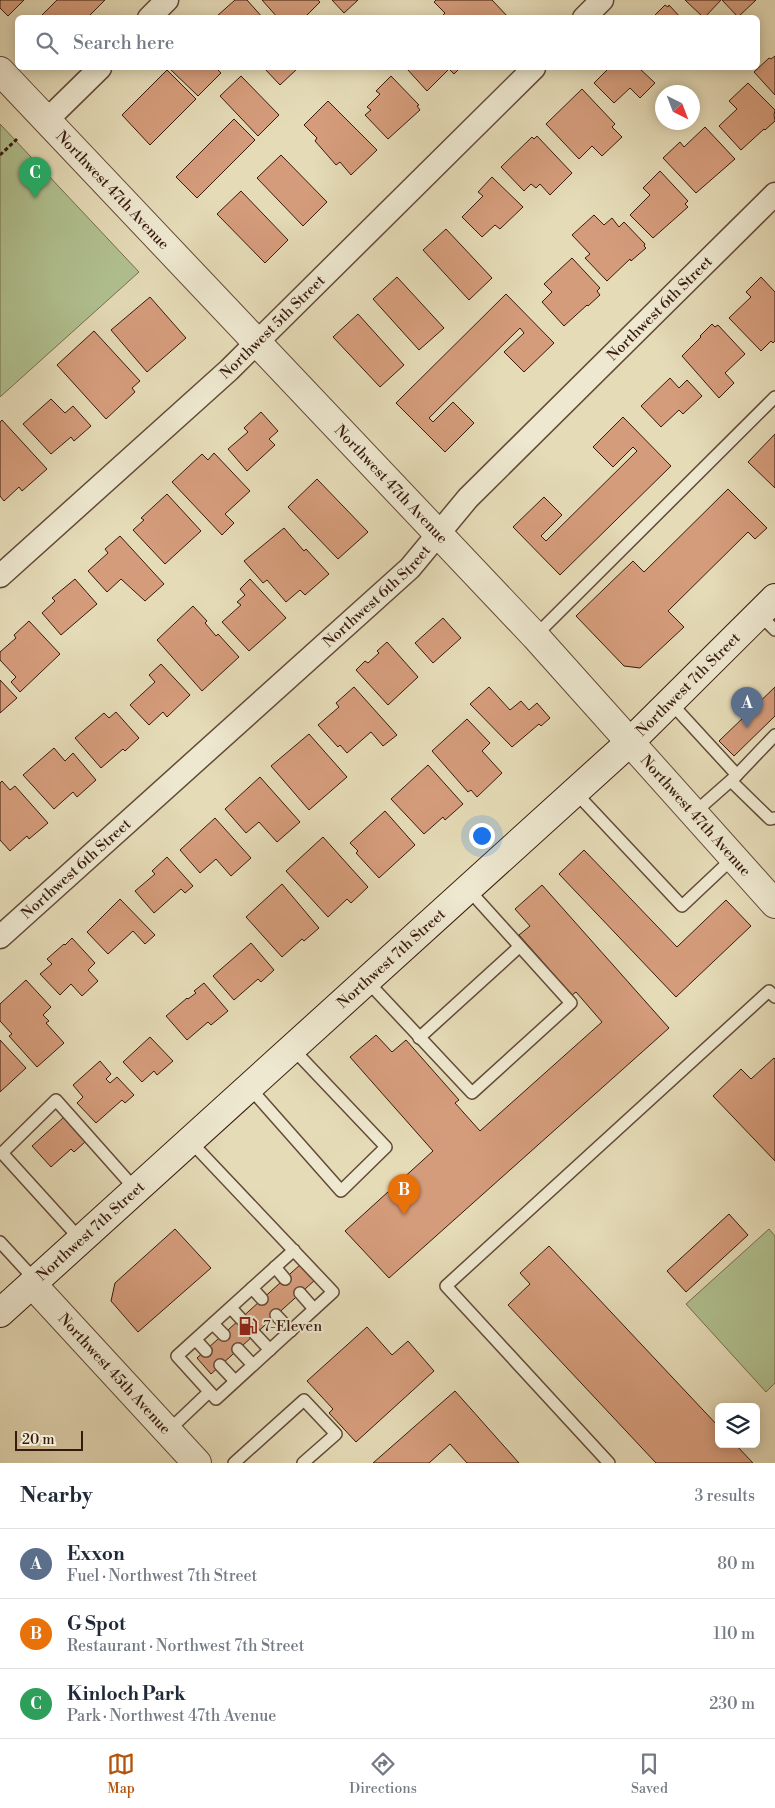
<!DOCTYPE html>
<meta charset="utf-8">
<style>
body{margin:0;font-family:"Libre Bodoni",serif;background:#f6f6f7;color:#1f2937}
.controls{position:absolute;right:15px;bottom:15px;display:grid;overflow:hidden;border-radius:8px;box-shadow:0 2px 12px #0003}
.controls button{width:45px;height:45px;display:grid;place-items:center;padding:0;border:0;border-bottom:1px solid #e0e1e3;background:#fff;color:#1f2937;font:25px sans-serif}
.compass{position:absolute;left:655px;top:85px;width:45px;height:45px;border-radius:50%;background:#fff;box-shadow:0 2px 12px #0003;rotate:138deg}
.scale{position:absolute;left:15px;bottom:12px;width:68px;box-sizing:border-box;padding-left:5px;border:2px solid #381a0d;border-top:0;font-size:14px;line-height:18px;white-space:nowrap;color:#381a0d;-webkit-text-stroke:4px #eee8d0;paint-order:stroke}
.you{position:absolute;left:481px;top:835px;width:18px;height:18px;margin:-12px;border:4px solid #fff;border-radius:50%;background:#1a73e8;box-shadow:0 0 0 8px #1a73e833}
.badge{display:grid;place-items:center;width:32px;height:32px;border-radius:50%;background:#b45309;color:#fff;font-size:16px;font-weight:700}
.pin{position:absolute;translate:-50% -41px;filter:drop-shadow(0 1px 2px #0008)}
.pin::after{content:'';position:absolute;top:26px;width:18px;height:15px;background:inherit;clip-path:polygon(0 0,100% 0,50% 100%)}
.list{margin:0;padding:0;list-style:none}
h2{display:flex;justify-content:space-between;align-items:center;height:65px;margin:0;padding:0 20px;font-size:21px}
h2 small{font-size:16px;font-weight:400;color:#747a83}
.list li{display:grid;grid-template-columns:32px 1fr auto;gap:15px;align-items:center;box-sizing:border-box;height:70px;padding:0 20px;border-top:1px solid #e0e1e3}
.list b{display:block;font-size:19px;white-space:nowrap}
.list p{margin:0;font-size:16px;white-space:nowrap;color:#747a83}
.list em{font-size:16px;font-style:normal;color:#747a83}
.icon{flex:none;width:28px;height:28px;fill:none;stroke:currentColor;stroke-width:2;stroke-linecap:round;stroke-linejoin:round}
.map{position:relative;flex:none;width:775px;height:1463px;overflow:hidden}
.search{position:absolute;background:#fff;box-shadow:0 2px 12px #0003;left:15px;right:15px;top:15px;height:55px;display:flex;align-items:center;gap:12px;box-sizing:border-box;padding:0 18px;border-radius:8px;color:#747a83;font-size:19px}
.sheet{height:275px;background:#fff}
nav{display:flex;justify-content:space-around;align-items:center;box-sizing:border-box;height:70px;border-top:1px solid #e0e1e3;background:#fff;font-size:14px;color:#747a83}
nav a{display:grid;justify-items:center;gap:2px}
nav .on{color:#b45309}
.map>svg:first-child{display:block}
.green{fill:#b1c190;stroke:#746e4e}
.building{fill:#d59c7b;stroke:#381a0d}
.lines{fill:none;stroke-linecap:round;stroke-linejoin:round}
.service-casing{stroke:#634a38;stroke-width:14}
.minor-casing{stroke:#634a38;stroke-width:25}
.tertiary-casing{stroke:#634a38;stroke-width:30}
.secondary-casing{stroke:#381a0d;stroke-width:30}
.path{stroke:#381a0d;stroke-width:3;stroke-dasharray:4 2.5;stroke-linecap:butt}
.service{stroke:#eee8d0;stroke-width:11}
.minor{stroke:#eee8d0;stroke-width:22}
.tertiary{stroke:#eee8d0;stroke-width:28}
.secondary{stroke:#eee8d0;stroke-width:28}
.labels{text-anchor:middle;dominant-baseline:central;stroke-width:4;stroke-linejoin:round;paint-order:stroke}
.street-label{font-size:15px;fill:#381a0d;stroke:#eee8d0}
.poi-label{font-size:15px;fill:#381a0d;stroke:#eee8d0;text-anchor:start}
</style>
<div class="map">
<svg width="775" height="1463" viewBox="0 0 775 1463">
<rect width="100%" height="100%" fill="#e5dbb7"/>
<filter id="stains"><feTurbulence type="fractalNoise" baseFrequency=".004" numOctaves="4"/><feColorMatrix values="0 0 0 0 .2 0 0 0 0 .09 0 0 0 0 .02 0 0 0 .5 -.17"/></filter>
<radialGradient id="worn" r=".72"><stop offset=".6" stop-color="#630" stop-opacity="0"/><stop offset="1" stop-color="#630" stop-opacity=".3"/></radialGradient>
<g class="green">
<path d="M 0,124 L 139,272 L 0,397 Z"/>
<path d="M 769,1229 L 775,1236 L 775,1383 L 766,1392 L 686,1304 Z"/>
</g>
<g class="building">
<path d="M 0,0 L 24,0 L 8,16 L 0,8 Z"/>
<path d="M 57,0 L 105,0 L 87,18 L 39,18 Z"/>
<path d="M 235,0 L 247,0 L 263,18 L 219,18 L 217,16 Z"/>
<path d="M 262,0 L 318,0 L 320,2 L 304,18 L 278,18 Z"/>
<path d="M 332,0 L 358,0 L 344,13 Z"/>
<path d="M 436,0 L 492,0 L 509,18 L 445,18 L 443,15 L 445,13 L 434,2 Z"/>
<path d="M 685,0 L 721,0 L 704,18 Z"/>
<path d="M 722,0 L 756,0 L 738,17 Z"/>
<path d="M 665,5 L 668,7 L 669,5 L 681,18 L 652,18 Z"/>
<path d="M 775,56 L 775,95 L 754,72 L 769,58 L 771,59 Z"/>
<path d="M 169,68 L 216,68 L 221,73 L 198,96 Z"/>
<path d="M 264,68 L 298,68 L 280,85 Z"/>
<path d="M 409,68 L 460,68 L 454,74 L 449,69 L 427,91 L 407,69 Z"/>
<path d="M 609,68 L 639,68 L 655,83 L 640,98 L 630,88 L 614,103 L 594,83 Z"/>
<path d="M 167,70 L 196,99 L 150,145 L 122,115 Z"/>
<path d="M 241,76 L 279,115 L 258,136 L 220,96 Z"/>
<path d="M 391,76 L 419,105 L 417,106 L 420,110 L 388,139 L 365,115 L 371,110 L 367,107 L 380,94 L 376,91 Z"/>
<path d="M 748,83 L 775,110 L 774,115 L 775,121 L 765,130 L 764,129 L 741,150 L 719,126 L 737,109 L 729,101 Z"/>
<path d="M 582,89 L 615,124 L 612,127 L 622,137 L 602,156 L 592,146 L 579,159 L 546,124 Z"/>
<path d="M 328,101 L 377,150 L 351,175 L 340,162 L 336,165 L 315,141 L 317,138 L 304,125 Z"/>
<path d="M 234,119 L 255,140 L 197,198 L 176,177 Z"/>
<path d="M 705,127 L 735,159 L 696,193 L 663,158 L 680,142 L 684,147 Z"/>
<path d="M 537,136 L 572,173 L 550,195 L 540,184 L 536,188 L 531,184 L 524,191 L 501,167 L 532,137 L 534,139 Z"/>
<path d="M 281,155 L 327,202 L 303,226 L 257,178 Z"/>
<path d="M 660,171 L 688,201 L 685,204 L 688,207 L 653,238 L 630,215 L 650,195 L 643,188 Z"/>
<path d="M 492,177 L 523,207 L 500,229 L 495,225 L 482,237 L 462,217 L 483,196 L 478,192 Z"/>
<path d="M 241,191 L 288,240 L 265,263 L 217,214 Z"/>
<path d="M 594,215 L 604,225 L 612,218 L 619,227 L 624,222 L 645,244 L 644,246 L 646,248 L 631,261 L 630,259 L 607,281 L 585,258 L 590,254 L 572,235 Z"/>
<path d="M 446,229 L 492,278 L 469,300 L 423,250 Z"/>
<path d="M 572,258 L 600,288 L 597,291 L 600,295 L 588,306 L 587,305 L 564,326 L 542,302 L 552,292 L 544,284 Z"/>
<path d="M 397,277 L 444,328 L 419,350 L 373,299 Z"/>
<path d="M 761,277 L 775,292 L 775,341 L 773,343 L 771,341 L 761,351 L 729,318 L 751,297 L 746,292 Z"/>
<path d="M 506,294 L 554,343 L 524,372 L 504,352 L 524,333 L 520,328 L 429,418 L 433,422 L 453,402 L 474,423 L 445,452 L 396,403 Z"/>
<path d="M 150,297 L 186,338 L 147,372 L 111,330 Z"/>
<path d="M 358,314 L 404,365 L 380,387 L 333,337 Z"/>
<path d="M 712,324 L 715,327 L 718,325 L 745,354 L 725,373 L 734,383 L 719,398 L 682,356 L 701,337 L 700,336 Z"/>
<path d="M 94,331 L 140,381 L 132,388 L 135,392 L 106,419 L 57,365 Z"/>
<path d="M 670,378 L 679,388 L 687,380 L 702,396 L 683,414 L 679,410 L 661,427 L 641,406 Z"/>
<path d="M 51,399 L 65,413 L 73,406 L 91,426 L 74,441 L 71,437 L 51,454 L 23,424 Z"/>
<path d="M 261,412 L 278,431 L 269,439 L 275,445 L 247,471 L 228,449 L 248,432 L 244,428 Z"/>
<path d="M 623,417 L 671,466 L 560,575 L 513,527 L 544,497 L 562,515 L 541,536 L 546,541 L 637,451 L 633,447 L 613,467 L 593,447 Z"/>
<path d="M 2,420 L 47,469 L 22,491 L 19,487 L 4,501 L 0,496 L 0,422 Z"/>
<path d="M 775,434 L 775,488 L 748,462 Z"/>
<path d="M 214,453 L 250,491 L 225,514 L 234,523 L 222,535 L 172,482 L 202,454 L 208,460 Z"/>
<path d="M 317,479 L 368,532 L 338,559 L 288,507 Z"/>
<path d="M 728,489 L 767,528 L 755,539 L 748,532 L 668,611 L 684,627 L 640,668 L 624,666 L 576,616 L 633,561 L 644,572 Z"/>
<path d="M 167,494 L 201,531 L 165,564 L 133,530 L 144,520 L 141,518 Z"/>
<path d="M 284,528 L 304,551 L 306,549 L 329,574 L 305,595 L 300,590 L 286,602 L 267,580 L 263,583 L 244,561 Z"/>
<path d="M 120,536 L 164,584 L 145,601 L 121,579 L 107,592 L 88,571 L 108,553 L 105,549 Z"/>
<path d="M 75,579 L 97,604 L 61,635 L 42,613 L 55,601 L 52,598 Z"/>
<path d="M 250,579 L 286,618 L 249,651 L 222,622 L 241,605 L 237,602 L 245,595 L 240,589 Z"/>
<path d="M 193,606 L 207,621 L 205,623 L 216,636 L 218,634 L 239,657 L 202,691 L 157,640 Z"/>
<path d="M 443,618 L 461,638 L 433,663 L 415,643 Z"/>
<path d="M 29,621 L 60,654 L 20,692 L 11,682 L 16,677 L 0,660 L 0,652 L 16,638 L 14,635 Z"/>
<path d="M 387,642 L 418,677 L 388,705 L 356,670 L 365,661 L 368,663 L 379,653 L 377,651 Z"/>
<path d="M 161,664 L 190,695 L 167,717 L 163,712 L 149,725 L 130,705 L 155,682 L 149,675 Z"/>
<path d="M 0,680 L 17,698 L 0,713 Z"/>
<path d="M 354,687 L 397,735 L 383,746 L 371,732 L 347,753 L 340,745 L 338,747 L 318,725 L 339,707 L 336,703 Z"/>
<path d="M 489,687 L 510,710 L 521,701 L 529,710 L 537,703 L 550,718 L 541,726 L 539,724 L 512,747 L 470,704 Z"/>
<path d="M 775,687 L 775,716 L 734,756 L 719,741 Z"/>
<path d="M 116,712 L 139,738 L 125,751 L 123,749 L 101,768 L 75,738 L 104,713 L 109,718 Z"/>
<path d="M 467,719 L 490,743 L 482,751 L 502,773 L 477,797 L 471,790 L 468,792 L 432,751 Z"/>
<path d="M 309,734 L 347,777 L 309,810 L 271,766 Z"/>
<path d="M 54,748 L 65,761 L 73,753 L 96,780 L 77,797 L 73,792 L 54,809 L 23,775 Z"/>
<path d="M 428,765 L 463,804 L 445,820 L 443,817 L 424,834 L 391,799 Z"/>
<path d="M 260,777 L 300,822 L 277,842 L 259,822 L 246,833 L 225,809 Z"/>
<path d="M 2,781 L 10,790 L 15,786 L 48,823 L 29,839 L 27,836 L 10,851 L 0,840 L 0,783 Z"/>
<path d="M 385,811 L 415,845 L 379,878 L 356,853 L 358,851 L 350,843 Z"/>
<path d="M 215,818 L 251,858 L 231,876 L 216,859 L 200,873 L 180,850 Z"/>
<path d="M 323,837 L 368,887 L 351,903 L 347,899 L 328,917 L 286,871 Z"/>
<path d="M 584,850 L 677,947 L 726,900 L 751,926 L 676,997 L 559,874 Z"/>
<path d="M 167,857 L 193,886 L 185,893 L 181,889 L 154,913 L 135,891 L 155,874 L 152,871 Z"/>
<path d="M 282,884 L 319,928 L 304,941 L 302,939 L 282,957 L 246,917 Z"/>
<path d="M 542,885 L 669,1028 L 389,1278 L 345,1231 L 433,1151 L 350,1057 L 376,1035 L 392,1052 L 406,1040 L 459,1100 L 455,1103 L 480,1131 L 602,1022 L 576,992 L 572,995 L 519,935 L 530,926 L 515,909 Z"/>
<path d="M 120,899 L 155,935 L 145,944 L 133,931 L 108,954 L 87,932 Z"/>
<path d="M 72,938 L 95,963 L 88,970 L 98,981 L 82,996 L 71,984 L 60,995 L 40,974 L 52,964 L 47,959 L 64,944 L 65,945 Z"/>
<path d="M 251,943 L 274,970 L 261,982 L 258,979 L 234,1000 L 213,976 Z"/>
<path d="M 26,980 L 51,1007 L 43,1015 L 49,1021 L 46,1023 L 64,1043 L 37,1067 L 9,1036 L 12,1034 L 0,1021 L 0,1004 Z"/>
<path d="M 204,983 L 228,1011 L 211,1025 L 208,1022 L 187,1040 L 166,1016 L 187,998 L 188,999 L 196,993 L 194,991 Z"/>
<path d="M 150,1037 L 173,1061 L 157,1075 L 154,1071 L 142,1082 L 123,1062 Z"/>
<path d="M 0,1040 L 26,1068 L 0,1092 Z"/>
<path d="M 774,1058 L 775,1059 L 775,1161 L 713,1096 L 741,1069 L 751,1079 Z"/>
<path d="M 100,1061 L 111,1074 L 106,1079 L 110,1083 L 117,1077 L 134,1095 L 125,1103 L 122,1100 L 96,1123 L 77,1103 L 83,1097 L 73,1085 Z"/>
<path d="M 64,1117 L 86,1141 L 74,1152 L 71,1149 L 51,1167 L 32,1146 Z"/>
<path d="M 729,1214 L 748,1235 L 686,1292 L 667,1271 Z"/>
<path d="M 175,1229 L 211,1268 L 138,1332 L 111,1301 L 115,1283 Z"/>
<path d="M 549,1246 L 719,1427 L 719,1444 L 735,1444 L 753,1463 L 656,1463 L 508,1305 L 530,1284 L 520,1273 Z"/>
<path d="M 301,1264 L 315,1280 L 211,1374 L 197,1358 Z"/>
<path d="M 367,1327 L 392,1355 L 408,1341 L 434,1371 L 356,1442 L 329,1413 L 333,1409 L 307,1381 Z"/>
<path d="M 455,1391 L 519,1463 L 467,1463 L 450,1444 L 429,1463 L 373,1463 Z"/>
</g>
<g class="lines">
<g class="service-casing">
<g id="service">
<path d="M 759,614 L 775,630"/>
<path d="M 535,636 L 775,397"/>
<path d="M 670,702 L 737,775"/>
<path d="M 731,781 L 770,819 L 775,818"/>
<path d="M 575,792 L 682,906 L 734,857"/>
<path d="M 694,813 L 736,776 L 775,735"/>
<path d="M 366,980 L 472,1093 L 571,1003 L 468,889"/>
<path d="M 419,1038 L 519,947"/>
<path d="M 249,1087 L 341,1191 L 386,1147 L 292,1048"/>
<path d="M 190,1141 C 238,1191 285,1242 333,1292 L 216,1399 L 177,1356 L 294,1250"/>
<path d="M 81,1240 L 2,1153 L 56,1100 L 136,1190"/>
<path d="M 0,1242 L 36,1281"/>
<path d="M 275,1267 L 285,1279"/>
<path d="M 252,1288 L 262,1299"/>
<path d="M 300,1293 L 314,1309"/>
<path d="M 231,1308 L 241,1319"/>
<path d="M 276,1315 L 291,1331"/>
<path d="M 213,1324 L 224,1335"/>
<path d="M 255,1334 L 270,1350"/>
<path d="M 196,1340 L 206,1351"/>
<path d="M 238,1349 L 253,1365"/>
<path d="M 220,1365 L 235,1381"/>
<path d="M 168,1431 L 209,1392"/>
<path d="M 234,1463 L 304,1400 L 336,1434 L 303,1463"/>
<path d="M 609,1463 L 446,1286 L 769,991 L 775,997"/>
</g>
</g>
<g class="minor-casing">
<g id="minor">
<path d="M 149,18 L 167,0"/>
<path d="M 584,18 L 602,0"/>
<path d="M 47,120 L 100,68"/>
<path id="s1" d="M 0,576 L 229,370 L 534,68"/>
<path id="s2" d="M 0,937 L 410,568 L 468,498 L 775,194"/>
</g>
</g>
<g class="tertiary-casing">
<g id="tertiary">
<path id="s3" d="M 0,71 L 535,636 L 775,904"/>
<path id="s4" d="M 32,1284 L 197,1463"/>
</g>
</g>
<g class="secondary-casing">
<g id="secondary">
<path id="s5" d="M 0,1313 L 631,741 L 775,598"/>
</g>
</g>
<path class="path" d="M 0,155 L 17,139"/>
<use href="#service" class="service"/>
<use href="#minor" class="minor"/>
<use href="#tertiary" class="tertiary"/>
<use href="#secondary" class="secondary"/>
</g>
<defs>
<g id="fuel-bare" transform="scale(1.5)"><path d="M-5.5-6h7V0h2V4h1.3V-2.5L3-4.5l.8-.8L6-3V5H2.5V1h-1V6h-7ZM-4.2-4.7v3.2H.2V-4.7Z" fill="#8f2418" stroke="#eee8d0" stroke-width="2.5" paint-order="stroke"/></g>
</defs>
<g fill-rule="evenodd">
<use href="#fuel-bare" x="248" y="1326"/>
</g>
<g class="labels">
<g class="street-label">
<text stroke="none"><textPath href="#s3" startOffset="164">Northwest 47th Avenue</textPath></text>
<text stroke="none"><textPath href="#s2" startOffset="912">Northwest 6th Street</textPath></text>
<text stroke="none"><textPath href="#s1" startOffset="369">Northwest 5th Street</textPath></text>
<text stroke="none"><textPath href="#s3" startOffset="569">Northwest 47th Avenue</textPath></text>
<text stroke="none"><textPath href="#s2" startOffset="508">Northwest 6th Street</textPath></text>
<text stroke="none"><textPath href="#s5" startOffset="932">Northwest 7th Street</textPath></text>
<text stroke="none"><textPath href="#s3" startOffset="1019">Northwest 47th Avenue</textPath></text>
<text stroke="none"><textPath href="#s2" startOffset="102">Northwest 6th Street</textPath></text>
<text stroke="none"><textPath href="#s5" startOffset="528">Northwest 7th Street</textPath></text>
<text stroke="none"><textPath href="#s5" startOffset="122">Northwest 7th Street</textPath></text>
<text stroke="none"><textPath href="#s4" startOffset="122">Northwest 45th Avenue</textPath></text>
</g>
<g class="poi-label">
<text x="263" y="1326">7-Eleven</text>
</g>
</g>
<rect width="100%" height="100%" filter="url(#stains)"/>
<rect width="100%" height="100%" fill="url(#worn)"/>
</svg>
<div class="controls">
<button><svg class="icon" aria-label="layers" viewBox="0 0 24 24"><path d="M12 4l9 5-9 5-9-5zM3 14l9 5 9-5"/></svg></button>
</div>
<svg class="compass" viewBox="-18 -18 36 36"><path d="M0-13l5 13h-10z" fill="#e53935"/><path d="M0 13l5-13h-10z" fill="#747a83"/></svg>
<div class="scale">20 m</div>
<div class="you"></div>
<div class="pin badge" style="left:747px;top:728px;background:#5c6f8a">A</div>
<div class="pin badge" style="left:404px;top:1215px;background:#e8710a">B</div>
<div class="pin badge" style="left:35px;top:198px;background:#2e9e5b">C</div>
<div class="search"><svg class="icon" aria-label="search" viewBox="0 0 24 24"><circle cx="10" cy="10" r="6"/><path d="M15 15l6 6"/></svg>Search here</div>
</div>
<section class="sheet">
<h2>Nearby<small>3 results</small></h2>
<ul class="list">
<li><span class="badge" style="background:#5c6f8a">A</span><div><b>Exxon</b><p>Fuel · Northwest 7th Street</p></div><em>80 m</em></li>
<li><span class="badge" style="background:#e8710a">B</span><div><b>G Spot</b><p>Restaurant · Northwest 7th Street</p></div><em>110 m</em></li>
<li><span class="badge" style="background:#2e9e5b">C</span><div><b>Kinloch Park</b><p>Park · Northwest 47th Avenue</p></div><em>230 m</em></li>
</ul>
</section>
<nav>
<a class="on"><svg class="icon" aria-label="map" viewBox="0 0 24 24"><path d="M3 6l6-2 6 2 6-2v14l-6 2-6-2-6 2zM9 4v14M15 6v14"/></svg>Map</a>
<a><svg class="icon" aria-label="directions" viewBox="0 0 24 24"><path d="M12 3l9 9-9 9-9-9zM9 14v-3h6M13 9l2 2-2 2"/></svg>Directions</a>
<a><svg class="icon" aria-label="saved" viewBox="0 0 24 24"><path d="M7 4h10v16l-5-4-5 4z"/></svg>Saved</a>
</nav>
